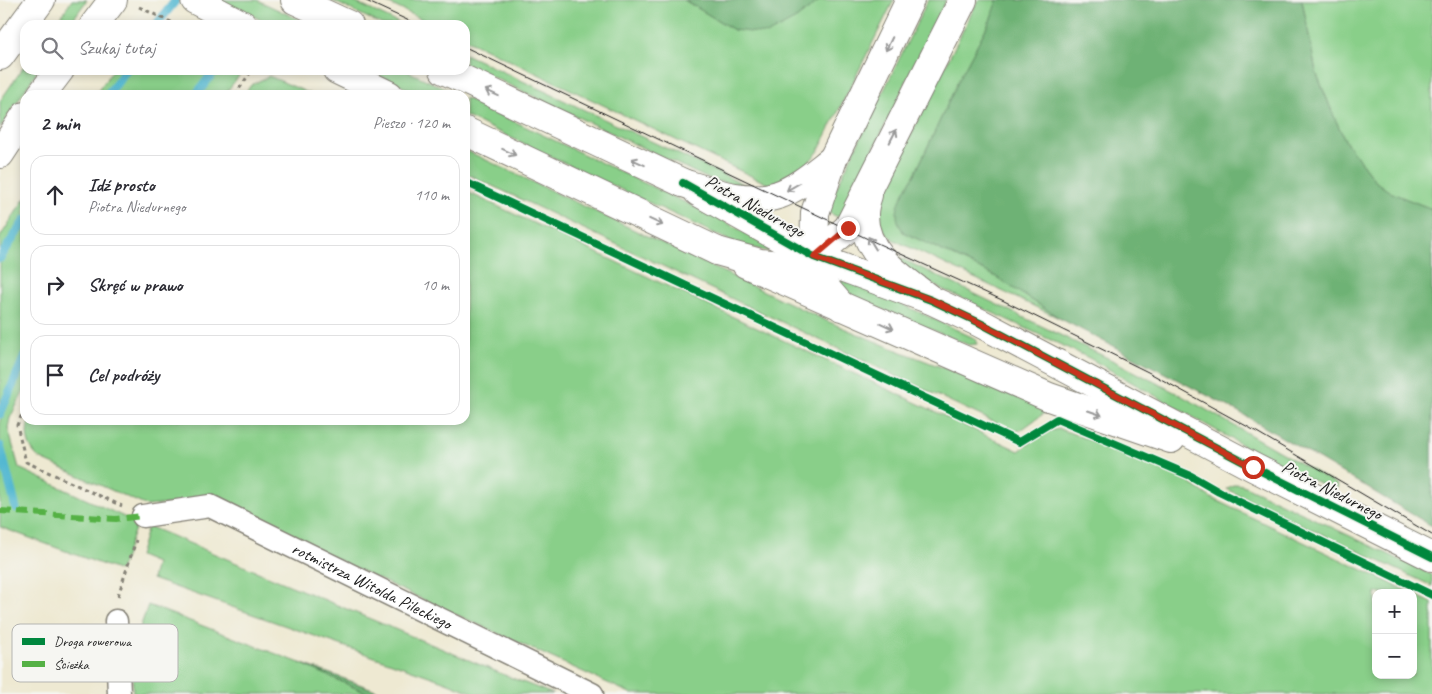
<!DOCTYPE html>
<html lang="pl">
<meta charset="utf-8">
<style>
body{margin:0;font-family:Caveat,sans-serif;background:#f2f2f3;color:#2b2b33}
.controls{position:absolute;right:15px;bottom:15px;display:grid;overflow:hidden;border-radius:10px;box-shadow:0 2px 8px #0003}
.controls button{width:45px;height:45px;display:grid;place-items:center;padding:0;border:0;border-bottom:1px solid #e1e1e2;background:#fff;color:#2b2b33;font:25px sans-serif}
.stop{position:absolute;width:15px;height:15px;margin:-11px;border:4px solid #c8321e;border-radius:50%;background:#fff}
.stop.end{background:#c8321e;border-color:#fff;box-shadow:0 1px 5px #0008}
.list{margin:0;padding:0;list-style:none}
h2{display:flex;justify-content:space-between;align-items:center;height:65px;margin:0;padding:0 20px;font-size:21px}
h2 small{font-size:16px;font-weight:400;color:#7c7c81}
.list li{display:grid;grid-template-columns:32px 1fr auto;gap:15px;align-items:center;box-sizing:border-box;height:80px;margin:0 10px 10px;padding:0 10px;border:1px solid #e1e1e2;border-radius:15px}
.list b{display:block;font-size:19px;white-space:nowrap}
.list p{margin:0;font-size:16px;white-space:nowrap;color:#7c7c81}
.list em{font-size:16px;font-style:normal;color:#7c7c81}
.icon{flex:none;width:28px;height:28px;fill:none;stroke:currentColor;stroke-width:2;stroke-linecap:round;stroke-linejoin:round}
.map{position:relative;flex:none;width:1432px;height:694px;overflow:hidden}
.search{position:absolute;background:#fff;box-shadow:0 2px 8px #0003;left:20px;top:20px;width:450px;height:55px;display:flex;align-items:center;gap:12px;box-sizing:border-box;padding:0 18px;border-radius:15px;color:#7c7c81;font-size:19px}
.panel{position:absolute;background:#fff;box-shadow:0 2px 8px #0003;left:20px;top:90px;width:450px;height:335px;border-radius:15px}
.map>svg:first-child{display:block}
.green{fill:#89cf89;stroke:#527652}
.forest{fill:#6eb275;stroke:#456748}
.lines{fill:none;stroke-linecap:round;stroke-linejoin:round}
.stream{stroke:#52b8d1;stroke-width:9}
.minor-casing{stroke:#858277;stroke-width:25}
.tertiary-casing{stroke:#858277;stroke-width:30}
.secondary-casing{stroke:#858277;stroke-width:30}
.primary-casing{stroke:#858277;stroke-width:30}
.path{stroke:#858277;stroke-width:3;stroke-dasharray:4 4;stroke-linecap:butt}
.minor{stroke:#fff;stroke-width:22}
.tertiary{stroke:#fff;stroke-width:28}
.secondary{stroke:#fff;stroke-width:28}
.primary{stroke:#fff;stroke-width:28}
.tram{stroke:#1c1c1c;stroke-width:1}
.quiet{stroke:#55b145;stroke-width:6;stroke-dasharray:12 6;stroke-linecap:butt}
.cycleway-casing{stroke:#f6f6f2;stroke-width:11}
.cycleway{stroke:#00873e;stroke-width:8}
.oneway{stroke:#999}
.route{stroke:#c8321e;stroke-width:6}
.labels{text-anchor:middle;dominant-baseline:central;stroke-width:4;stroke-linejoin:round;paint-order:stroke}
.street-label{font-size:18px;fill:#1c1c1c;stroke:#f6f6f2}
.key{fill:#f6f6f2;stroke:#b5b5b2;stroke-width:1}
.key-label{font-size:14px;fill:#1c1c1c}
</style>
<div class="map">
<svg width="1432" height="694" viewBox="0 0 1432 694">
<rect width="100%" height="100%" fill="#f6f6f2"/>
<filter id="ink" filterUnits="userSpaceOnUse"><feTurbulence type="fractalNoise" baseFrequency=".02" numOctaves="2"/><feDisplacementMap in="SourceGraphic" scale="10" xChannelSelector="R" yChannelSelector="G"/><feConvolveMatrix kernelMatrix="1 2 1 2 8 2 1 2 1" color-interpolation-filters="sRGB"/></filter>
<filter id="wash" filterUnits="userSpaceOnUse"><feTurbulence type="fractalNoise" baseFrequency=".0096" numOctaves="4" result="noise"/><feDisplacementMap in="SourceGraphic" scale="20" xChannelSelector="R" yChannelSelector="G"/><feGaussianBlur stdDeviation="1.12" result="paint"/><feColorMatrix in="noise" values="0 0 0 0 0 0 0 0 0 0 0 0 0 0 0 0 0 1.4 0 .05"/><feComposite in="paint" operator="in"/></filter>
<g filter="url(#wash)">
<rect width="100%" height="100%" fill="#eee9d2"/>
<g class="green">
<path d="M 72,0 L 87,0 L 69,25 L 55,25 Z"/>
<path d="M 219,0 L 257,0 L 311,25 L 272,25 Z"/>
<path d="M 331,0 L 350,0 L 403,25 L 383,25 Z"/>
<path d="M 381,0 L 684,0 L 734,30 L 796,19 L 820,0 L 894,0 L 818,152 L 804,167 L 770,185 L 465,39 L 465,25 L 434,25 Z"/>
<path d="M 928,0 L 946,0 L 840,218 L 825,211 Z"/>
<path d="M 978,0 L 997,0 L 990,21 L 962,73 L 915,174 L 908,185 L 903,232 L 993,275 L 1061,319 L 894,240 C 875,227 877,211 883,191 Z"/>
<path d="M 1302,0 L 1432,0 L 1432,209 L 1404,198 L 1390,192 L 1376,182 L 1346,142 L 1335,119 L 1316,72 Z"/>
<path d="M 465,54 L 751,188 L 711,180 L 465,64 Z"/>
<path d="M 25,65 L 25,70 L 38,70 L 0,128 L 0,101 Z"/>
<path d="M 113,70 L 236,70 L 239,76 L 224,95 L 95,95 Z"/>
<path d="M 367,70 L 405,70 L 459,95 L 421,95 Z"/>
<path d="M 269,76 L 311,94 L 312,95 L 244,95 L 251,85 Z"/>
<path d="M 465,98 L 720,219 L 789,256 L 739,245 L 465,116 Z"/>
<path d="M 465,150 L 827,321 L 884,345 L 1050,409 L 1021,430 L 1013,431 L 465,173 Z"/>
<path d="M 465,191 L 1019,451 L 1046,431 L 1060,429 L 1149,462 L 1187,481 L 1211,498 L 1411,593 L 1376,593 L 1376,675 L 1413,675 L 1413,594 L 1432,603 L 1432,694 L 632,694 L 391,585 L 214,500 L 147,506 L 39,458 C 28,448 24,434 30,420 L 465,420 Z"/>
<path d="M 25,198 L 25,389 L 10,418 L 8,428 L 19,468 L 137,523 L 120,571 L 0,527 L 0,237 Z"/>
<path d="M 890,253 L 1116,362 L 1182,396 L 1338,485 L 1337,488 L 1333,489 L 1327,487 L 1242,445 L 1089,358 L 914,276 Z"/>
<path d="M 830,273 L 876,292 L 972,337 L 977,341 L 977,344 L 969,345 L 847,295 Z"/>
<path d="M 1235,484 L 1243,485 L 1432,575 L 1432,586 L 1226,489 Z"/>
<path d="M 148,526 L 507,676 L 553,694 L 476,694 L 446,682 L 152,579 L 156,563 L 139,556 Z"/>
<path d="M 148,605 L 300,663 L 369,694 L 133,694 L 131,630 L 140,628 Z"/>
</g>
<g class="forest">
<path d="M 684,0 L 820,0 L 796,19 L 768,34 L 734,30 Z"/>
<path d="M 997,0 L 1302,0 L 1316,72 L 1335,119 L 1346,142 L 1376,182 L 1390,192 L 1404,198 L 1432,209 L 1432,526 L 1239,412 L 1061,319 L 993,275 L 903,232 C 902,229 899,225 898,221 C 893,206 908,186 915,174 L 962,73 L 990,21 Z"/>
<path d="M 300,663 L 387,694 L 369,694 Z"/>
</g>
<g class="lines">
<g class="stream">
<path d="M 156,25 L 176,0"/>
<path d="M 108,95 L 126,70"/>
<path d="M 196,95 L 215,70"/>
<path d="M 0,258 L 25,220"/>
<path d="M 0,414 L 25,356"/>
<path d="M 0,446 L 16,508"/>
</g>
</g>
</g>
<g filter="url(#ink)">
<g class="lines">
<g class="minor-casing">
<g id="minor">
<path id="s1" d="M 143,516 L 210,506 L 592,694"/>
<path d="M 116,621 L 119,694"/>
</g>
</g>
<g class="tertiary-casing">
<g id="tertiary">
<path d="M 698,192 L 814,257 L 931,300 L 980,323 L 1253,467 L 1432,557"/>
<path d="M 746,264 L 1049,397 L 1171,439"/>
</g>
</g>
<g class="secondary-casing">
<g id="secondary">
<path d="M 195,0 L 243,25"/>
<path d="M 295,0 L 349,25"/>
<path d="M 337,70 L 389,95"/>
<path d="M 444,70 L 683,183"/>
<path d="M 465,131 L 717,251"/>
</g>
</g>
<g class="primary-casing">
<g id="primary">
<path d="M 94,25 L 113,0"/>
<path d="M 0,56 L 41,0"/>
<path d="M 41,95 L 60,70"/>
<path d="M 0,154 L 25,116"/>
<path d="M 683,183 C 712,192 747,205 778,195 C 798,188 816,172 833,159"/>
<path d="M 868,195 C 866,201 864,208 864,214 C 863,255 903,278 931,300"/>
<path d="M 717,251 L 760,263 L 790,266 L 801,264 L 814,257 L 848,228 L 963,0"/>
<path d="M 842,307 L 817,278 L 814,257 L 815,213 L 833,159 L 910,0"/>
</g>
</g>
<g class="path">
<path d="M 139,7 L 177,25"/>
<path d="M 235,95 L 252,70"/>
<path d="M 25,408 L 17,425 L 26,462 L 122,506"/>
<path d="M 118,596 L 136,540"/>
</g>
<use href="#minor" class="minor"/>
<use href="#tertiary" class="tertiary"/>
<use href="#secondary" class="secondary"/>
<use href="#primary" class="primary"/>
<g class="tram">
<path d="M 364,0 L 418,25"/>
<path d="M 465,47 L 868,239 L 1002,300 L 1148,372 L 1250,428 L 1432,535"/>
</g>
<path class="quiet" d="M 0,511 L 116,519 L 143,516"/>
<g class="cycleway-casing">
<g id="cycleway">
<path d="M 465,182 L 1019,442 L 1057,419 L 1191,476 L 1219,492 L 1432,595"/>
<path d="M 683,183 L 814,257 L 931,300 L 980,323 L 1253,467 L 1432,557"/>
</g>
</g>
<use href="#cycleway" class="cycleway"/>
</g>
<defs><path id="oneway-shaft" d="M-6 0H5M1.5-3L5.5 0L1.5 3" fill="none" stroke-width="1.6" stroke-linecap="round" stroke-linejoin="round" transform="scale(1.25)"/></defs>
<g class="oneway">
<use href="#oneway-shaft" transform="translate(889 44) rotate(116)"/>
<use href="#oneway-shaft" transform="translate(492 93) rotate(-155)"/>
<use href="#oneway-shaft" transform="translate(893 136) rotate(-63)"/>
<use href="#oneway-shaft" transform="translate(509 152) rotate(25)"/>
<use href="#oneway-shaft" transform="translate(638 162) rotate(-155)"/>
<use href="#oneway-shaft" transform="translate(793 187) rotate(150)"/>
<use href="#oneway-shaft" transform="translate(656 222) rotate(25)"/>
<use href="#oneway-shaft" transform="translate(872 243) rotate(-121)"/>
<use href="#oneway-shaft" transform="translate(887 326) rotate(24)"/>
<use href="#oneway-shaft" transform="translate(1095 413) rotate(19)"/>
</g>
</g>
<g class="lines" filter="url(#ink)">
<path class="route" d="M 848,228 L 814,257 L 932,300 L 980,323 L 1253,467"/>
</g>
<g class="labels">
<g class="street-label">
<text transform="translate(755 206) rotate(29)">Piotra Niedurnego</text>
<text transform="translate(1332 490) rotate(27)">Piotra Niedurnego</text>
<text stroke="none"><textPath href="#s1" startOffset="248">rotmistrza Witolda Pileckiego</textPath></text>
</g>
</g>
<rect x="12" y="624" width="166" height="58" rx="8" class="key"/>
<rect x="22" y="638" width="23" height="7" fill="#00873e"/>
<rect x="22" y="661" width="23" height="6" fill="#55b145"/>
<g class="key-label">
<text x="54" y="646">Droga rowerowa</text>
<text x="54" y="669">Ścieżka</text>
</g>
</svg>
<div class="controls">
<button>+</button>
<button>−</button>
</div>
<div class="stop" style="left:1253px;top:467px"></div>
<div class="stop end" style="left:848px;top:228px"></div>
<div class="search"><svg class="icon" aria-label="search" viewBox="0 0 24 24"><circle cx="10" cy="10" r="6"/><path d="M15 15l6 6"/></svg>Szukaj tutaj</div>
<section class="panel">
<h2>2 min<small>Pieszo · 120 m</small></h2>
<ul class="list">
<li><svg class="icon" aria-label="ahead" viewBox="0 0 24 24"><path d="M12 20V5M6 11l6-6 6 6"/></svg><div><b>Idź prosto</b><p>Piotra Niedurnego</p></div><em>110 m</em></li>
<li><svg class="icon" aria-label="right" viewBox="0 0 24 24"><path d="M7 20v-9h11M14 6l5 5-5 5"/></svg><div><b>Skręć w prawo</b></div><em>10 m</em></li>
<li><svg class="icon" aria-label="arrive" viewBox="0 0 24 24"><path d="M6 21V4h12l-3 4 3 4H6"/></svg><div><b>Cel podróży</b></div></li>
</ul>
</section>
</div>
